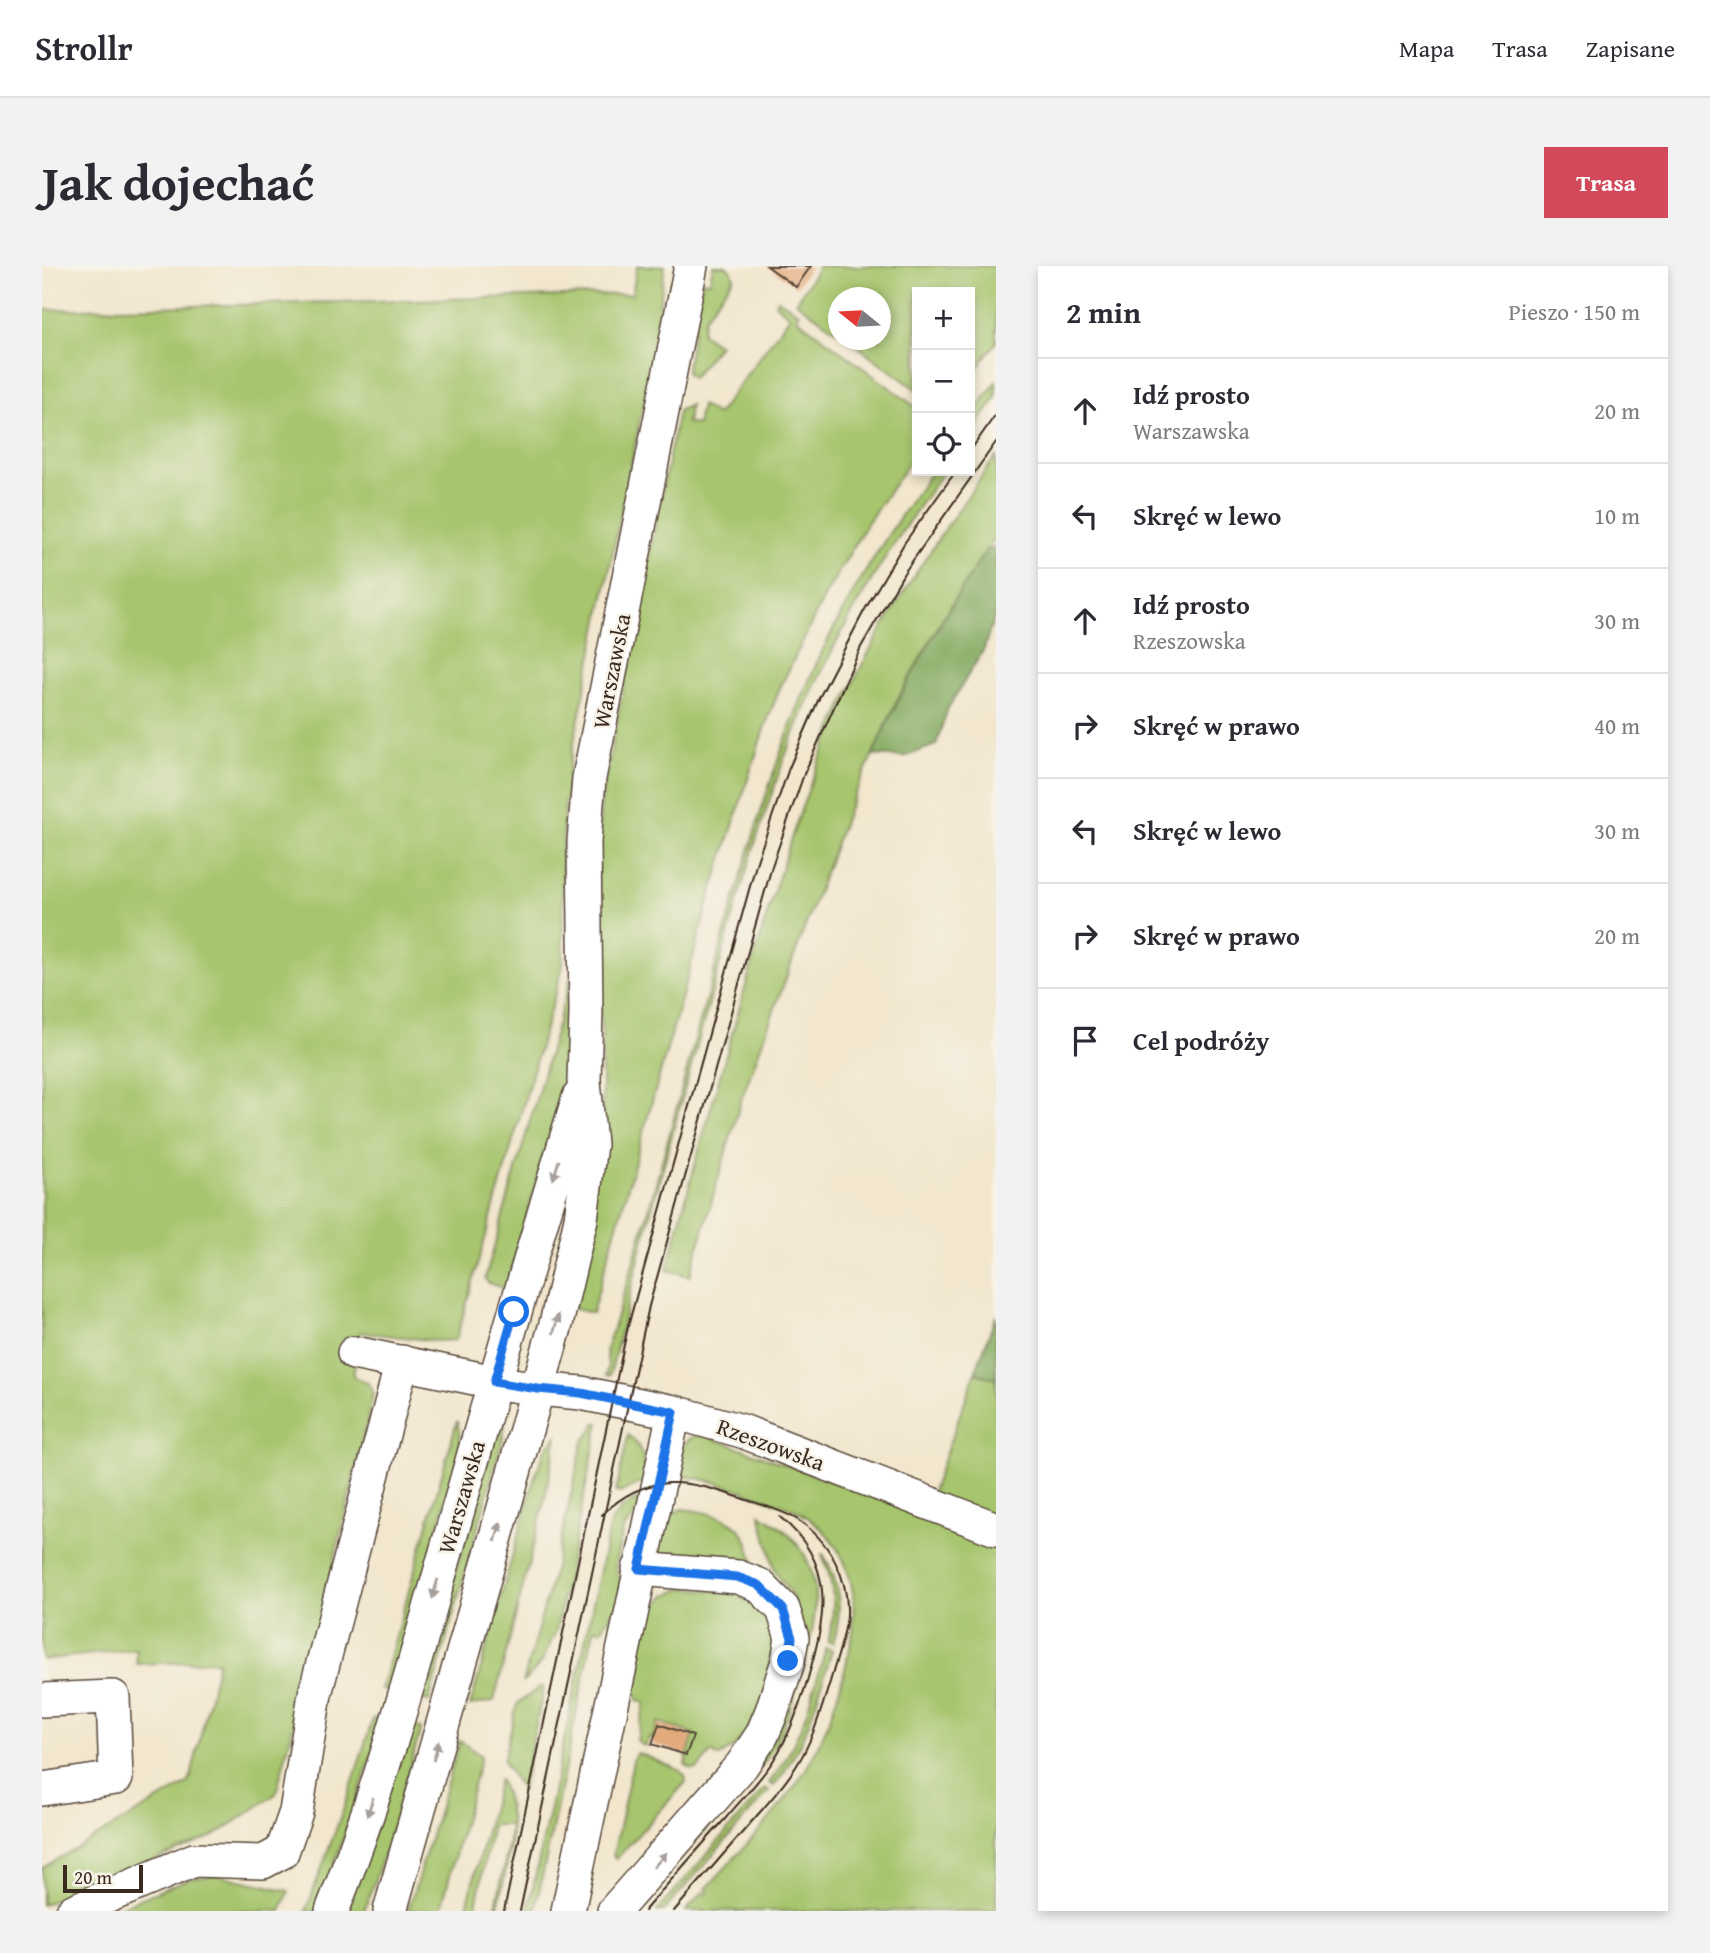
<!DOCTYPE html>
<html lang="pl">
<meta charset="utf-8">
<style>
body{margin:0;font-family:"Gentium Book Plus",serif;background:#f2f2f3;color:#2b2b33}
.controls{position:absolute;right:21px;top:21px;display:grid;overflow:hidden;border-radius:0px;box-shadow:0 4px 10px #0003}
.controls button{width:63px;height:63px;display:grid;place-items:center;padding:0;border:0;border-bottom:2px solid #e1e1e2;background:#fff;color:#2b2b33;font:35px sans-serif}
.compass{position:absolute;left:786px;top:21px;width:63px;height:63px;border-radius:50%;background:#fff;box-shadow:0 4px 10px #0003;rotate:288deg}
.scale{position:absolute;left:21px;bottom:18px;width:80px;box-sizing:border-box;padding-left:7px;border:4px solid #3b2a1e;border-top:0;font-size:19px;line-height:24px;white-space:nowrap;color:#3b2a1e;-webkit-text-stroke:5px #f7f3e8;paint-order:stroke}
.stop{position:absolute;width:21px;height:21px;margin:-16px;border:5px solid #1a73e8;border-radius:50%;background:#fff}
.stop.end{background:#1a73e8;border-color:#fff;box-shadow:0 2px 7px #0008}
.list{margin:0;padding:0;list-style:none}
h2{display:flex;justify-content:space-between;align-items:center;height:91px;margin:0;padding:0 28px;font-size:30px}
h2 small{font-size:23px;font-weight:400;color:#7c7c81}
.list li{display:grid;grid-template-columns:46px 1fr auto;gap:21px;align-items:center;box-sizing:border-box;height:105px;padding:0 28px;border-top:2px solid #e1e1e2}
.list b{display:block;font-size:26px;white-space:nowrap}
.list p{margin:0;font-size:23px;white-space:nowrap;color:#7c7c81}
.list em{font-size:23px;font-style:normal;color:#7c7c81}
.icon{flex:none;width:38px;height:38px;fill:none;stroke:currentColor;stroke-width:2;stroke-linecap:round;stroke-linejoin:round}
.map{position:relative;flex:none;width:954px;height:1645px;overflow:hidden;border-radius:0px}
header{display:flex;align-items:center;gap:42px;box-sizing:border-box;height:98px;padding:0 35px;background:#fff;border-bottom:2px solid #e1e1e2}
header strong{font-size:33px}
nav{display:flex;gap:38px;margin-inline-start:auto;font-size:24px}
.intro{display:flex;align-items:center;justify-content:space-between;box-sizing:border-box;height:168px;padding:0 42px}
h1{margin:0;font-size:49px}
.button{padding:18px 32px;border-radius:0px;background:#d1495b;color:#fff;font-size:24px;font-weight:700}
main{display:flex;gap:42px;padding:0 42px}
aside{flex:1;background:#fff;border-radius:0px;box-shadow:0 4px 10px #0003}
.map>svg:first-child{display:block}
.green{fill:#a6c56d;stroke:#707846;stroke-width:2}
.forest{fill:#84aa60;stroke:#606a3f;stroke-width:2}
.building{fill:#e2a879}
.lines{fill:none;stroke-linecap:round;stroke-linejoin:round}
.minor-casing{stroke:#564638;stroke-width:36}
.minor{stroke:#fff;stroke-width:33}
.tram{stroke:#3b2a1e;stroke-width:2}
.oneway{fill:#a79f9a}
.route{stroke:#1a73e8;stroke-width:9}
.labels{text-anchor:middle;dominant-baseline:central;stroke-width:5;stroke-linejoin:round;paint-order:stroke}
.street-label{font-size:23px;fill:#3b2a1e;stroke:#f7f3e8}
</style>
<header>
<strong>Strollr</strong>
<nav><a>Mapa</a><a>Trasa</a><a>Zapisane</a></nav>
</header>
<div class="intro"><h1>Jak dojechać</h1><a class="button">Trasa</a></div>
<main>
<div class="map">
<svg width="954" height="1645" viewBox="0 0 954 1645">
<rect width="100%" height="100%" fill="#f7f3e8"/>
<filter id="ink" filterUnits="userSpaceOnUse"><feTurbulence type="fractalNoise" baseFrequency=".0143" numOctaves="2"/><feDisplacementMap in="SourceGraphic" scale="14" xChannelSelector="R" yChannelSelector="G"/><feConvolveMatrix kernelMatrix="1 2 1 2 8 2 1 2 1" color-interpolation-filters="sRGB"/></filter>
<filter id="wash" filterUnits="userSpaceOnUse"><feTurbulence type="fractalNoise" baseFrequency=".00686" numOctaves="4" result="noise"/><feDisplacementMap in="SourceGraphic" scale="28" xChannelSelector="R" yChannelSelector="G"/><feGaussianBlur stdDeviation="1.57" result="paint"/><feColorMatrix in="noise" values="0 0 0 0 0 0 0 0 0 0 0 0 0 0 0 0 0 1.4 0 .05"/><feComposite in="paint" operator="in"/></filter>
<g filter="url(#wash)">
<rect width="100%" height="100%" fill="#f2e6cd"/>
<g class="green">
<path d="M 595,0 L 623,0 L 608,105 L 528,496 L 522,549 L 520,590 L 521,700 L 414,1074 L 395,1075 L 318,1066 L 311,1111 L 326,1117 L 331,1126 L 330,1133 L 275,1368 L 234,1528 L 172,1570 L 0,1639 L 0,1602 L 146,1517 L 149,1511 L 176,1395 L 95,1398 L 94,1383 L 0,1394 L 0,44 L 590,28 Z"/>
<path d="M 671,0 L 684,0 L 690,5 L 692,12 L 663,51 L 660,67 L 677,79 L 650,112 L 644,106 L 660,15 L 668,16 Z"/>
<path d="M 777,0 L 954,0 L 954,76 L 928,112 L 928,26 L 875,26 L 875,124 L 807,74 L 838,74 L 838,32 L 796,32 L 796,66 L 754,36 Z"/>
<path d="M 736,33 L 757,47 L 754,52 L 875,142 L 875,185 L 826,256 L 781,333 L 737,424 L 722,463 L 669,628 L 550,1047 L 529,1042 L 560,852 L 560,772 L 554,639 L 559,536 L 636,145 L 648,139 L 645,157 L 655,159 L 659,139 L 675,149 L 748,50 L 733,38 Z"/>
<path d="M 954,116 L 954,132 L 928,169 L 928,153 Z"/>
<path d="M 954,190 L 954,270 L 899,355 L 856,432 L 808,539 L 700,831 L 648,1010 L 625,1004 C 648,913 674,824 700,733 C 732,623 764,513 815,409 C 854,332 904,261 954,190 Z"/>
<path d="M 890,205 L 902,205 C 841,289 787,378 749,475 C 711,572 685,673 657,773 C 625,885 594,997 568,1110 L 564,1109 L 566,1100 L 564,1084 C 609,947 643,805 683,666 C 708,580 733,492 769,410 C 801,337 844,269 890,205 Z"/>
<path d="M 529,710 L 527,780 L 522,818 L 464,1023 L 446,1017 L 443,1013 Z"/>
<path d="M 954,1050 L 954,1253 L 889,1228 Z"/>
<path d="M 458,1152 L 463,1158 L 461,1172 L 387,1435 L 377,1433 Z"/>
<path d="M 415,1155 L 418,1169 L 418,1184 L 350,1426 L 339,1423 Z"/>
<path d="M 553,1157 L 557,1157 L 514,1365 L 500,1396 L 481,1417 L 512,1305 L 541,1175 L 550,1165 Z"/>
<path d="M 586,1169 C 601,1181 604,1197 603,1215 L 578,1227 L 574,1226 Z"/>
<path d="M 657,1169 L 676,1174 L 954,1275 L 954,1645 L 644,1645 L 661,1626 L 664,1629 L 666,1626 L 664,1623 C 694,1589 729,1555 755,1517 C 785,1474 803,1412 812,1361 L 810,1360 C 818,1315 797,1267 755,1245 C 739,1237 721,1232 704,1226 C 679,1218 657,1210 630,1210 C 636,1194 638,1172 657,1169 Z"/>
<path d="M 515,1170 L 502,1237 L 452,1435 L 428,1440 L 493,1210 L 503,1184 Z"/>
<path d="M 599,1231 L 597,1244 L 581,1264 L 573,1299 L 581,1322 L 578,1336 L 559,1364 L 552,1363 L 493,1645 L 486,1645 L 568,1257 L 579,1243 Z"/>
<path d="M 640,1243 C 660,1245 691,1250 702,1269 C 707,1277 709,1287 711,1296 L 706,1301 L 619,1293 L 615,1283 C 620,1266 622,1250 640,1243 Z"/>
<path d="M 718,1248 C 790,1287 778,1346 758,1411 C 749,1441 741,1469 722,1497 C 710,1514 694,1529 680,1545 C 651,1578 621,1612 592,1645 L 712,1506 L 752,1332 L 733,1305 Z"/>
<path d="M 781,1288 C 798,1315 801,1347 791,1377 L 786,1376 C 794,1345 793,1318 780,1289 Z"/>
<path d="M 642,1322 L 704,1328 L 726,1347 L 736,1372 L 718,1445 L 695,1479 L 676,1491 L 670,1486 L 655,1503 L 649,1503 L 643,1498 L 652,1468 L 617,1456 L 611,1472 L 607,1471 L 604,1480 L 598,1478 L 595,1474 L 603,1437 L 596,1435 L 591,1414 L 604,1349 L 624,1329 Z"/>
<path d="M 784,1382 L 790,1384 C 775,1432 765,1478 732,1520 L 727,1517 C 759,1478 770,1429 784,1382 Z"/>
<path d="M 500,1420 L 502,1421 L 480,1525 L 461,1495 L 475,1438 Z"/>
<path d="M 331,1452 L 342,1454 L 276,1645 L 264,1645 L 308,1525 Z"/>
<path d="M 368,1460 L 379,1463 L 344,1582 L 322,1645 L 305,1645 Z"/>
<path d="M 418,1475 L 439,1490 L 400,1639 L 398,1645 L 366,1645 Z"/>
<path d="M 596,1487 L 637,1504 L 643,1510 L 644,1516 L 574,1593 L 571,1590 L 592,1490 Z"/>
<path d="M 457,1513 C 479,1557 465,1600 455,1645 L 453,1645 L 467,1576 L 468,1559 L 450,1559 L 433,1645 L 424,1645 Z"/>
<path d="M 723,1522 L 727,1525 L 622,1645 L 615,1645 Z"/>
<path d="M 176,1609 L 247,1625 L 239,1645 L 68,1645 L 149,1612 Z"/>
</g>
<g class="forest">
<path d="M 954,282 L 954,346 L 942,383 L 906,442 L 894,479 L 862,491 L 831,489 C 862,416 902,350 944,284 Z"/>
<path d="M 954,1050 L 954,1113 L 933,1107 Z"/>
</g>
<g id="blocks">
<g class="building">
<path d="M 725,0 L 769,0 L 754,21 Z"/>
<path d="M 617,1458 L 651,1470 L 644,1489 L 610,1478 Z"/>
</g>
</g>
</g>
<g filter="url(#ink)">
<use href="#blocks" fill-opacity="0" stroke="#564638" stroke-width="2"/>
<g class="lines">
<g class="minor-casing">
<g id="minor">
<path d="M 312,1087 L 452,1116 L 496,1123 L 539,1127 L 632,1146 L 700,1165 L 954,1263"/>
<path d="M 0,1434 L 71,1431 L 74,1512 L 0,1523"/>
<path d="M 31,1645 L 152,1594 L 221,1596 L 240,1586 L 254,1546 L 273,1428 L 360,1096"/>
<path d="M 290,1645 C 338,1524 372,1398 408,1272 C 450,1125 492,977 537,831"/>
<path d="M 348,1645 L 514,1058 L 539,953 L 548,878 L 542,815 L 544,746 L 542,576 L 547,512 L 649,0"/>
<path d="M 526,1645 L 632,1146"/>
<path d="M 572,1645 L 700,1499 L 720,1469 L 730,1445 L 746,1395 L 750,1372 L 741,1343 L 717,1319 L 696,1311 L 597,1303"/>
</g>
</g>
<use href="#minor" class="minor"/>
<g class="tram">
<path d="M 928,185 L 954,148"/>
<path d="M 560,1249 C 605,1204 648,1214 702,1233 C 720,1239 740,1244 756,1254 C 787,1274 807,1312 805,1349 C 803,1372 794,1394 788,1416 C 779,1444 771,1474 755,1499 C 741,1522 722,1541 705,1561 C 681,1589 656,1617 632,1645"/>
<path d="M 462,1645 L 586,1060 L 715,595 L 747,502 L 778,430 L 822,345 L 863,276 L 914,205"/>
<path d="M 478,1645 L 607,1040 L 730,600 L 762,508 L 819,381 L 862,307 L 954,176"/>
<path d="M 602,1645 C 629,1614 656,1583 683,1553 C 699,1534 717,1516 731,1495 C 748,1469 757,1441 766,1412 C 784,1349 795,1298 738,1251"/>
</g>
</g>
<defs><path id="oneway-solid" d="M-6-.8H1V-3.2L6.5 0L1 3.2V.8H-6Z" transform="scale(1.75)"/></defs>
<g class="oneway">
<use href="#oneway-solid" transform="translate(514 904) rotate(107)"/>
<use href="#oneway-solid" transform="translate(514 1058) rotate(-75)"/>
<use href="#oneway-solid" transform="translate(456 1266) rotate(-74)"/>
<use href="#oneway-solid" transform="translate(393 1323) rotate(106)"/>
<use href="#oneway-solid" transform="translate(394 1485) rotate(-74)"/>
<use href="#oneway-solid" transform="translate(328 1541) rotate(108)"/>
<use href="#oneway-solid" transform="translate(618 1594) rotate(-49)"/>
</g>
</g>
<g class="lines" filter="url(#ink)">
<path class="route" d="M 472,1046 L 452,1116 L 496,1123 L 539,1127 L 632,1146 L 597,1303 L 695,1311 L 717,1319 L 741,1343 L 750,1372 L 746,1395"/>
</g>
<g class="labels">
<g class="street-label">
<text transform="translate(569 405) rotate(-79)">Warszawska</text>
<text transform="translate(729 1178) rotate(20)">Rzeszowska</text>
<text transform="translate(419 1231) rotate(-74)">Warszawska</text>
</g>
</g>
</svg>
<div class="controls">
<button>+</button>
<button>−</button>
<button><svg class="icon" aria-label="locate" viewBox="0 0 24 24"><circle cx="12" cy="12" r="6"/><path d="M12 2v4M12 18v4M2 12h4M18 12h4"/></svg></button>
</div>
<svg class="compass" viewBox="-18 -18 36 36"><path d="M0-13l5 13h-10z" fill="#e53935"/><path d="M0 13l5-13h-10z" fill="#7c7c81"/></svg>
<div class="scale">20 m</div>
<div class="stop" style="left:472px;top:1046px"></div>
<div class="stop end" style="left:746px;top:1395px"></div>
</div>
<aside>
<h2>2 min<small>Pieszo · 150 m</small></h2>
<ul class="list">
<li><svg class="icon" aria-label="ahead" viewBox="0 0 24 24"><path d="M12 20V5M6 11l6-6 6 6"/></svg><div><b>Idź prosto</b><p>Warszawska</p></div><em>20 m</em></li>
<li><svg class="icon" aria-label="left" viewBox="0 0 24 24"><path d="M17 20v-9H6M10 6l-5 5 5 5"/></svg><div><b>Skręć w lewo</b></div><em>10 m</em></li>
<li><svg class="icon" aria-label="ahead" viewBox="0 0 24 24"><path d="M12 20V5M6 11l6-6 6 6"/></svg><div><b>Idź prosto</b><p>Rzeszowska</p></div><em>30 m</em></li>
<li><svg class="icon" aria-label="right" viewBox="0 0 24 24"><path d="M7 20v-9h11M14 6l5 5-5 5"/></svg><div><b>Skręć w prawo</b></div><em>40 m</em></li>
<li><svg class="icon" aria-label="left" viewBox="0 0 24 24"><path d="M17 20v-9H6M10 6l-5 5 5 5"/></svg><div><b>Skręć w lewo</b></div><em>30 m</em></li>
<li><svg class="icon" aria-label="right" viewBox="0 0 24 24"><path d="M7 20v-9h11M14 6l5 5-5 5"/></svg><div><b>Skręć w prawo</b></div><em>20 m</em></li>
<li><svg class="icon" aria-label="arrive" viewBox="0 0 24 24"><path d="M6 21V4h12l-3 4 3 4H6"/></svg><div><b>Cel podróży</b></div></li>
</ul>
</aside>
</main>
